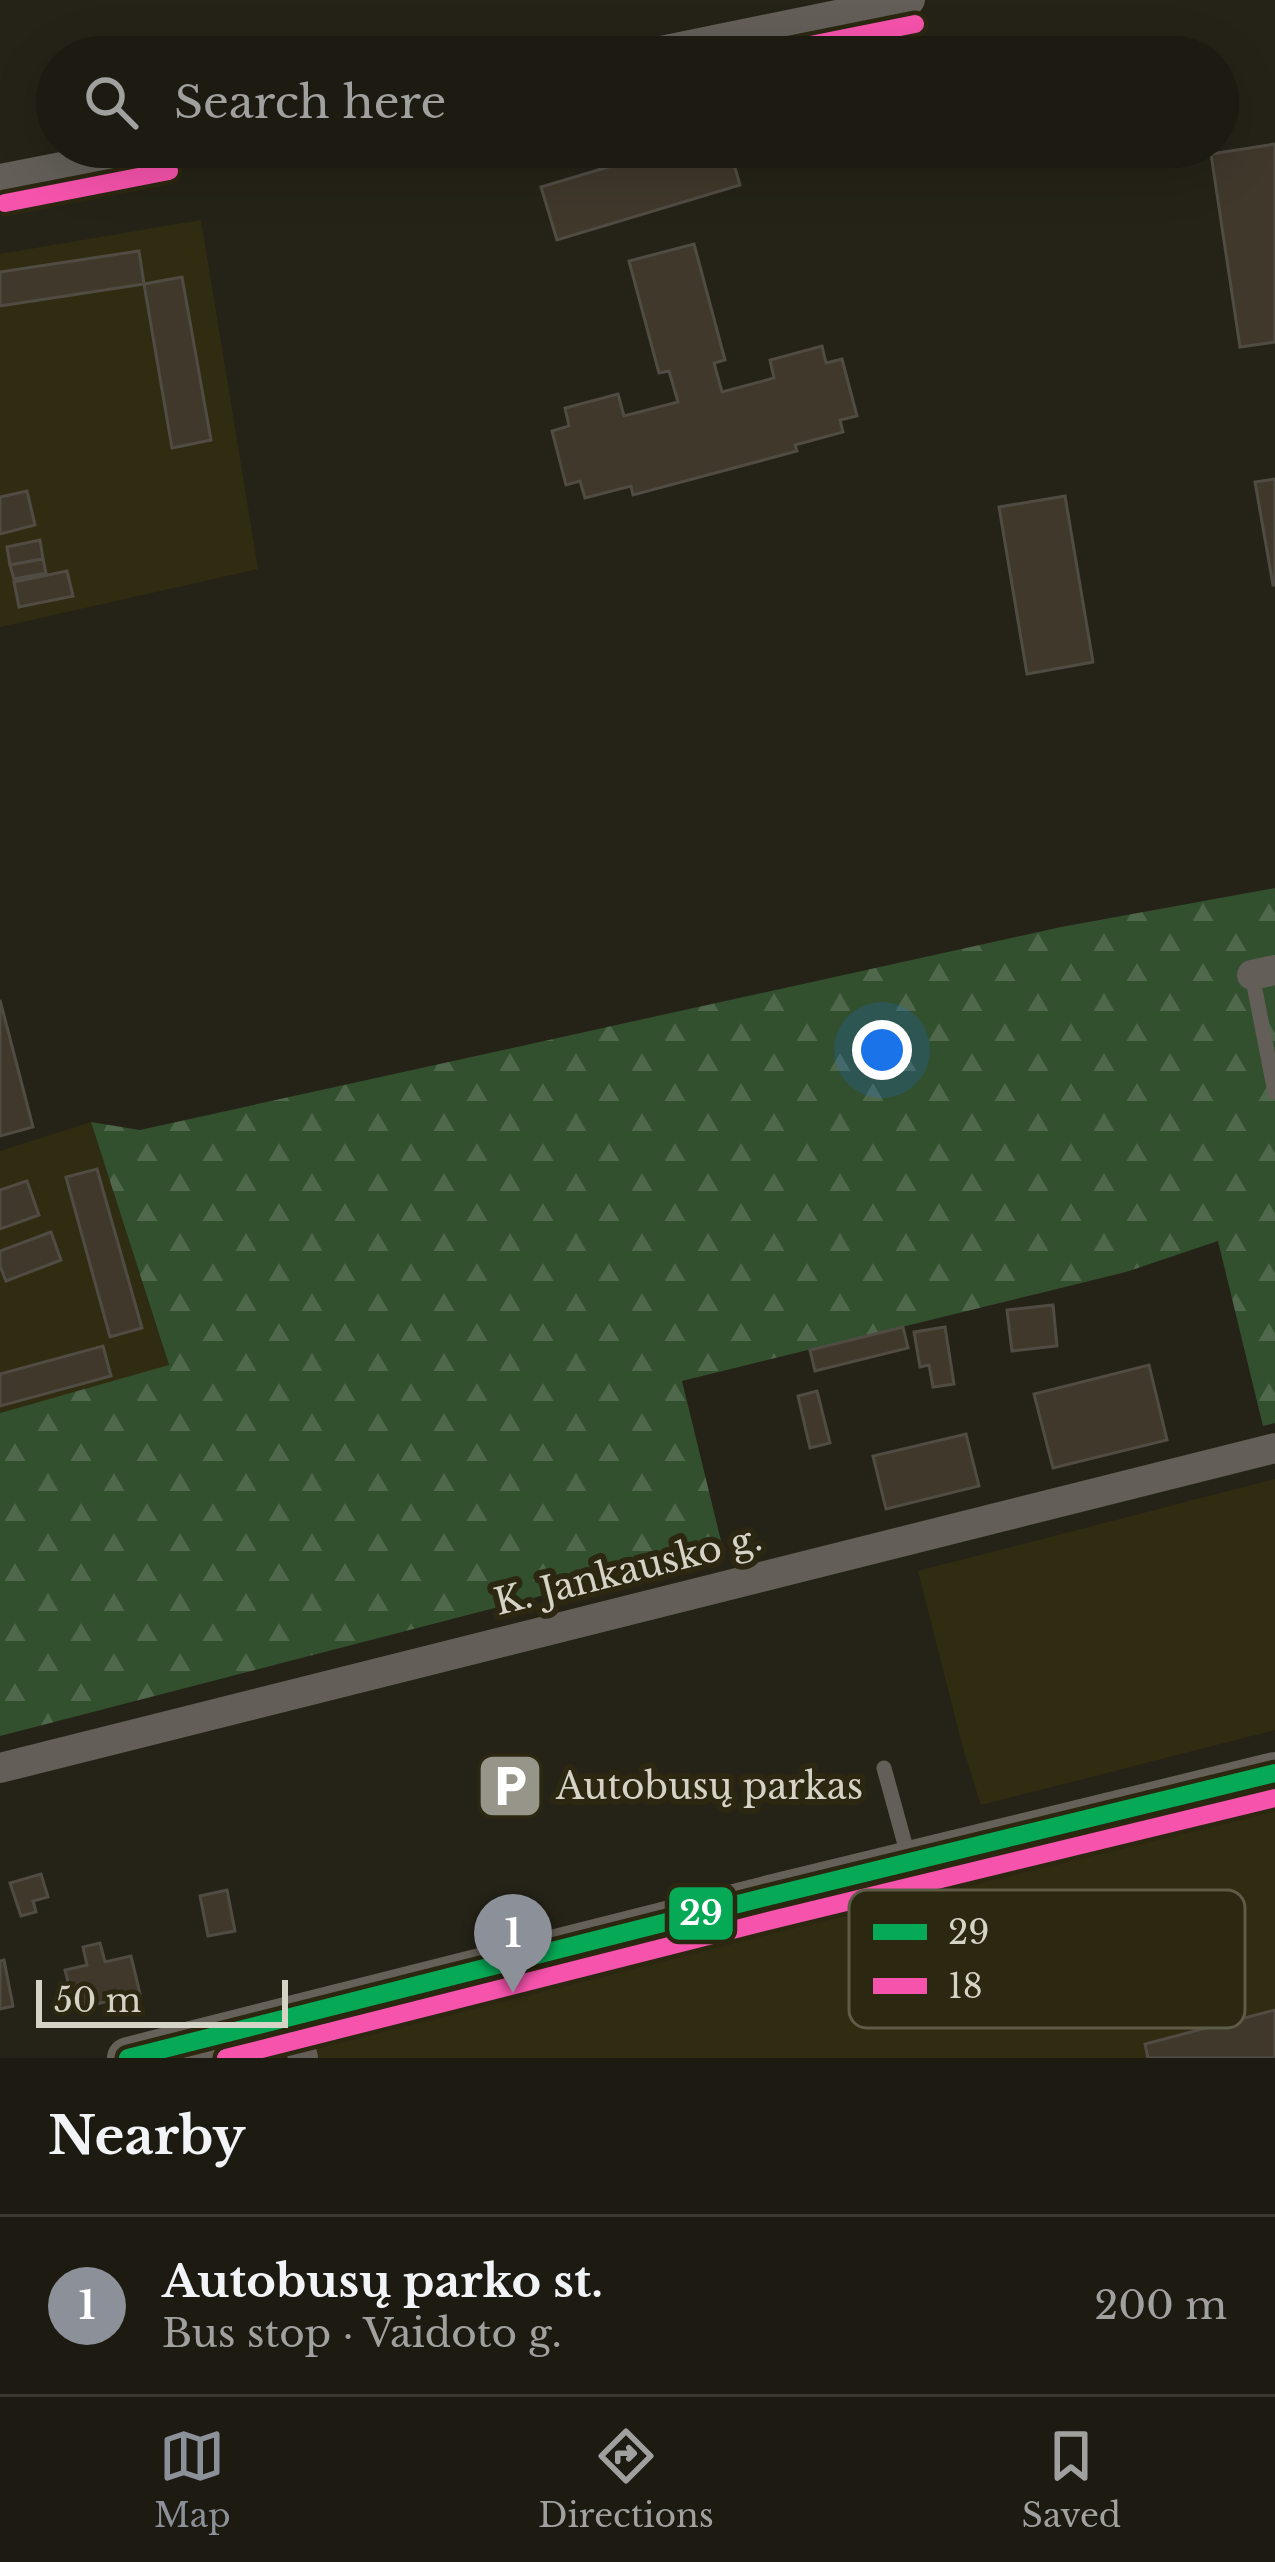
<!DOCTYPE html>
<meta charset="utf-8">
<style>
body{margin:0;font-family:"Libre Baskerville",serif;background:#25231a;color:#f1f3f6}
.scale{position:absolute;left:36px;bottom:30px;width:252px;box-sizing:border-box;padding-left:12px;border:6px solid #d5d3c6;border-top:0;font-size:33px;line-height:42px;white-space:nowrap;color:#d5d3c6;-webkit-text-stroke:9px #2b2711;paint-order:stroke}
.you{position:absolute;left:882px;top:1050px;width:42px;height:42px;margin:-30px;border:9px solid #fff;border-radius:50%;background:#1a73e8;box-shadow:0 0 0 18px #1a73e833}
.badge{display:grid;place-items:center;width:78px;height:78px;border-radius:50%;background:#8c9099;color:#fff;font-size:39px;font-weight:700}
.pin{position:absolute;translate:-50% -99px;filter:drop-shadow(0 3px 6px #0008)}
.pin::after{content:'';position:absolute;top:63px;width:42px;height:36px;background:inherit;clip-path:polygon(0 0,100% 0,50% 100%)}
.list{margin:0;padding:0;list-style:none}
h2{display:flex;justify-content:space-between;align-items:center;height:156px;margin:0;padding:0 48px;font-size:51px}
h2 small{font-size:39px;font-weight:400;color:#a0a19f}
.list li{display:grid;grid-template-columns:78px 1fr auto;gap:36px;align-items:center;box-sizing:border-box;height:180px;padding:0 48px;border-top:3px solid #3a3831}
.list b{display:block;font-size:45px;white-space:nowrap}
.list p{margin:0;font-size:39px;white-space:nowrap;color:#a0a19f}
.list em{font-size:39px;font-style:normal;color:#a0a19f}
.icon{flex:none;width:66px;height:66px;fill:none;stroke:currentColor;stroke-width:2;stroke-linecap:round;stroke-linejoin:round}
.map{position:relative;flex:none;width:1275px;height:2058px;overflow:hidden}
.search{position:absolute;background:#1c1a11;box-shadow:0 12px 48px #0002;left:36px;right:36px;top:36px;height:132px;display:flex;align-items:center;gap:30px;box-sizing:border-box;padding:0 42px;border-radius:66px;color:#a0a19f;font-size:45px}
.sheet{height:336px;background:#1c1a11}
nav{display:flex;justify-content:space-around;align-items:center;box-sizing:border-box;height:168px;border-top:3px solid #3a3831;background:#1c1a11;font-size:33px;color:#a0a19f}
nav a{display:grid;justify-items:center;gap:6px}
nav .on{color:#8c9099}
.map>svg:first-child{display:block}
.built{fill:#302c11}
.forest{fill:url(#forest-firs)}
.building{fill:#3f382b;stroke:#504c43;stroke-width:3}
.lines{fill:none;stroke-linecap:round;stroke-linejoin:round}
.service{stroke:#635f58;stroke-width:15}
.minor{stroke:#635f58;stroke-width:30}
.secondary{stroke:#666158;stroke-width:42}
.bus-1-casing{stroke:#2b2711;stroke-width:27}
.bus-2-casing{stroke:#2b2711;stroke-width:27}
.bus-1{stroke:#06aa56;stroke-width:18}
.bus-2{stroke:#f653ac;stroke-width:18}
.labels{text-anchor:middle;dominant-baseline:central;stroke-width:12;stroke-linejoin:round;paint-order:stroke}
.street-label{font-size:36px;fill:#d5d3c6;stroke:#2b2711}
.poi-label{font-size:36px;fill:#d5d3c6;stroke:#2b2711;text-anchor:start}
.key{fill:#2b2711;stroke:#5e5b47;stroke-width:3}
.key-label{font-size:33px;fill:#d5d3c6}
.line-badge{stroke:#2b2711;stroke-width:4.5}
.badge-label{font-size:33px;text-anchor:middle;font-weight:bold;fill:#fff}
</style>
<div class="map">
<svg width="1275" height="2058" viewBox="0 0 1275 2058">
<defs>
<pattern id="forest-firs" width="22" height="20" patternUnits="userSpaceOnUse" patternTransform="scale(3)"><rect width="22" height="20" fill="#324f2e"/><path d="M5 1l3.5 6h-7zM16 11l3.5 6h-7z" fill="#4f674b"/></pattern>
</defs>
<rect width="100%" height="100%" fill="#252317"/>
<g class="built">
<path d="M 201,220 L 258,569 L 0,627 L 0,254 Z"/>
<path d="M 91,1122 L 169,1366 L 0,1413 L 0,1151 Z"/>
<path d="M 1275,1479 L 1275,1730 L 981,1805 L 963,1748 L 918,1571 Z"/>
<path d="M 1275,1773 L 1275,2058 L 303,2058 L 293,2017 Z"/>
</g>
<path class="forest" d="M 1275,888 L 1275,1423 L 1263,1426 L 1218,1241 L 1126,1272 L 682,1381 L 723,1549 L 0,1736 L 0,1413 L 169,1365 L 91,1122 L 140,1130 L 1061,927 Z"/>
<g class="building">
<path d="M 1275,144 L 1275,342 L 1240,347 L 1211,154 Z"/>
<path d="M 675,147 L 729,147 L 740,185 L 557,240 L 541,187 Z"/>
<path d="M 694,244 L 725,360 L 714,363 L 722,392 L 774,378 L 770,360 L 822,346 L 826,363 L 842,359 L 857,416 L 840,420 L 843,432 L 795,445 L 797,451 L 633,495 L 631,486 L 585,498 L 580,481 L 566,485 L 552,431 L 569,426 L 565,408 L 618,394 L 624,416 L 678,402 L 669,371 L 659,373 L 629,261 Z"/>
<path d="M 139,251 L 144,284 L 0,306 L 0,272 Z"/>
<path d="M 182,277 L 211,440 L 172,448 L 144,284 Z"/>
<path d="M 1275,479 L 1275,585 L 1273,585 L 1255,482 Z"/>
<path d="M 27,491 L 35,525 L 0,534 L 0,497 Z"/>
<path d="M 1065,496 L 1093,662 L 1027,674 L 999,507 Z"/>
<path d="M 40,540 L 43,559 L 10,565 L 7,547 Z"/>
<path d="M 43,559 L 46,573 L 14,579 L 10,565 Z"/>
<path d="M 67,571 L 73,596 L 19,607 L 14,582 Z"/>
<path d="M 0,1000 L 33,1127 L 0,1136 Z"/>
<path d="M 97,1169 L 142,1328 L 110,1337 L 66,1177 Z"/>
<path d="M 27,1181 L 39,1215 L 0,1229 L 0,1190 Z"/>
<path d="M 51,1232 L 61,1260 L 6,1281 L 0,1266 L 0,1251 Z"/>
<path d="M 1053,1305 L 1057,1346 L 1012,1351 L 1007,1310 Z"/>
<path d="M 903,1327 L 908,1348 L 815,1371 L 810,1350 Z"/>
<path d="M 945,1327 L 954,1384 L 933,1387 L 929,1365 L 920,1367 L 914,1332 Z"/>
<path d="M 103,1346 L 111,1376 L 0,1406 L 0,1374 Z"/>
<path d="M 1149,1365 L 1167,1440 L 1053,1468 L 1034,1394 Z"/>
<path d="M 817,1391 L 830,1443 L 810,1448 L 798,1396 Z"/>
<path d="M 966,1434 L 979,1486 L 886,1509 L 873,1456 Z"/>
<path d="M 41,1874 L 48,1897 L 33,1901 L 36,1912 L 21,1916 L 10,1883 Z"/>
<path d="M 227,1890 L 235,1931 L 208,1936 L 200,1896 Z"/>
<path d="M 100,1943 L 105,1962 L 131,1956 L 140,1994 L 75,2009 L 65,1970 L 87,1965 L 83,1947 Z"/>
<path d="M 4,1960 L 13,2006 L 0,2009 L 0,1961 Z"/>
<path d="M 1275,2010 L 1275,2058 L 1148,2058 L 1145,2044 Z"/>
</g>
<g class="lines">
<g class="service">
<path d="M 1252,975 L 1275,1092"/>
<path d="M 884,1768 L 909,1859"/>
</g>
<g class="minor">
<path d="M 632,57 L 910,0"/>
<path d="M 0,179 L 164,147"/>
<path d="M 1252,975 L 1275,970"/>
<path d="M 0,1768 L 1275,1448"/>
<path d="M 293,2017 L 303,2058"/>
</g>
<path class="secondary" d="M 128,2058 L 766,1897 L 1275,1773"/>
<g class="bus-1-casing">
<path id="bus-1" d="M 128,2058 L 766,1897 L 1275,1773"/>
</g>
<g class="bus-2-casing">
<g id="bus-2">
<path d="M 751,57 L 915,24"/>
<path d="M 5,203 L 169,171"/>
<path d="M 226,2058 L 772,1920 L 1275,1798"/>
</g>
</g>
<use href="#bus-1" class="bus-1"/>
<use href="#bus-2" class="bus-2"/>
</g>
<defs>
<g id="parking-square" transform="scale(3.45)"><rect x="-9" y="-9" width="18" height="18" rx="4" fill="#979589" stroke="#2b2711"/><path d="M-3.5-5.5H1a3.5 3.5 0 0 1 0 7H-1V5.5H-3.5ZM-1-3.4V-.6H.8a1.4 1.4 0 0 0 0-2.8Z" fill="#fff"/></g>
</defs>
<g fill-rule="evenodd">
<use href="#parking-square" x="510" y="1786"/>
</g>
<g class="labels">
<g class="street-label">
<text transform="translate(628 1570) rotate(-14)">K. Jankausko g.</text>
</g>
<g class="poi-label">
<text x="556" y="1786">Autobusų parkas</text>
</g>
</g>
<rect x="849" y="1890" width="396" height="138" rx="18" class="key"/>
<rect x="873" y="1924" width="54" height="16" fill="#06aa56"/>
<rect x="873" y="1978" width="54" height="16" fill="#f653ac"/>
<g class="key-label">
<text x="948" y="1944">29</text>
<text x="948" y="1998">18</text>
</g>
<rect class="line-badge" x="667" y="1885" width="68" height="57" rx="12" fill="#06aa56"/>
<g class="badge-label">
<text x="701" y="1925">29</text>
</g>
</svg>
<div class="scale">50 m</div>
<div class="you"></div>
<div class="pin badge" style="left:513px;top:1993px">1</div>
<div class="search"><svg class="icon" aria-label="search" viewBox="0 0 24 24"><circle cx="10" cy="10" r="6"/><path d="M15 15l6 6"/></svg>Search here</div>
</div>
<section class="sheet">
<h2>Nearby<small></small></h2>
<ul class="list">
<li><span class="badge">1</span><div><b>Autobusų parko st.</b><p>Bus stop · Vaidoto g.</p></div><em>200 m</em></li>
</ul>
</section>
<nav>
<a class="on"><svg class="icon" aria-label="map" viewBox="0 0 24 24"><path d="M3 6l6-2 6 2 6-2v14l-6 2-6-2-6 2zM9 4v14M15 6v14"/></svg>Map</a>
<a><svg class="icon" aria-label="directions" viewBox="0 0 24 24"><path d="M12 3l9 9-9 9-9-9zM9 14v-3h6M13 9l2 2-2 2"/></svg>Directions</a>
<a><svg class="icon" aria-label="saved" viewBox="0 0 24 24"><path d="M7 4h10v16l-5-4-5 4z"/></svg>Saved</a>
</nav>
